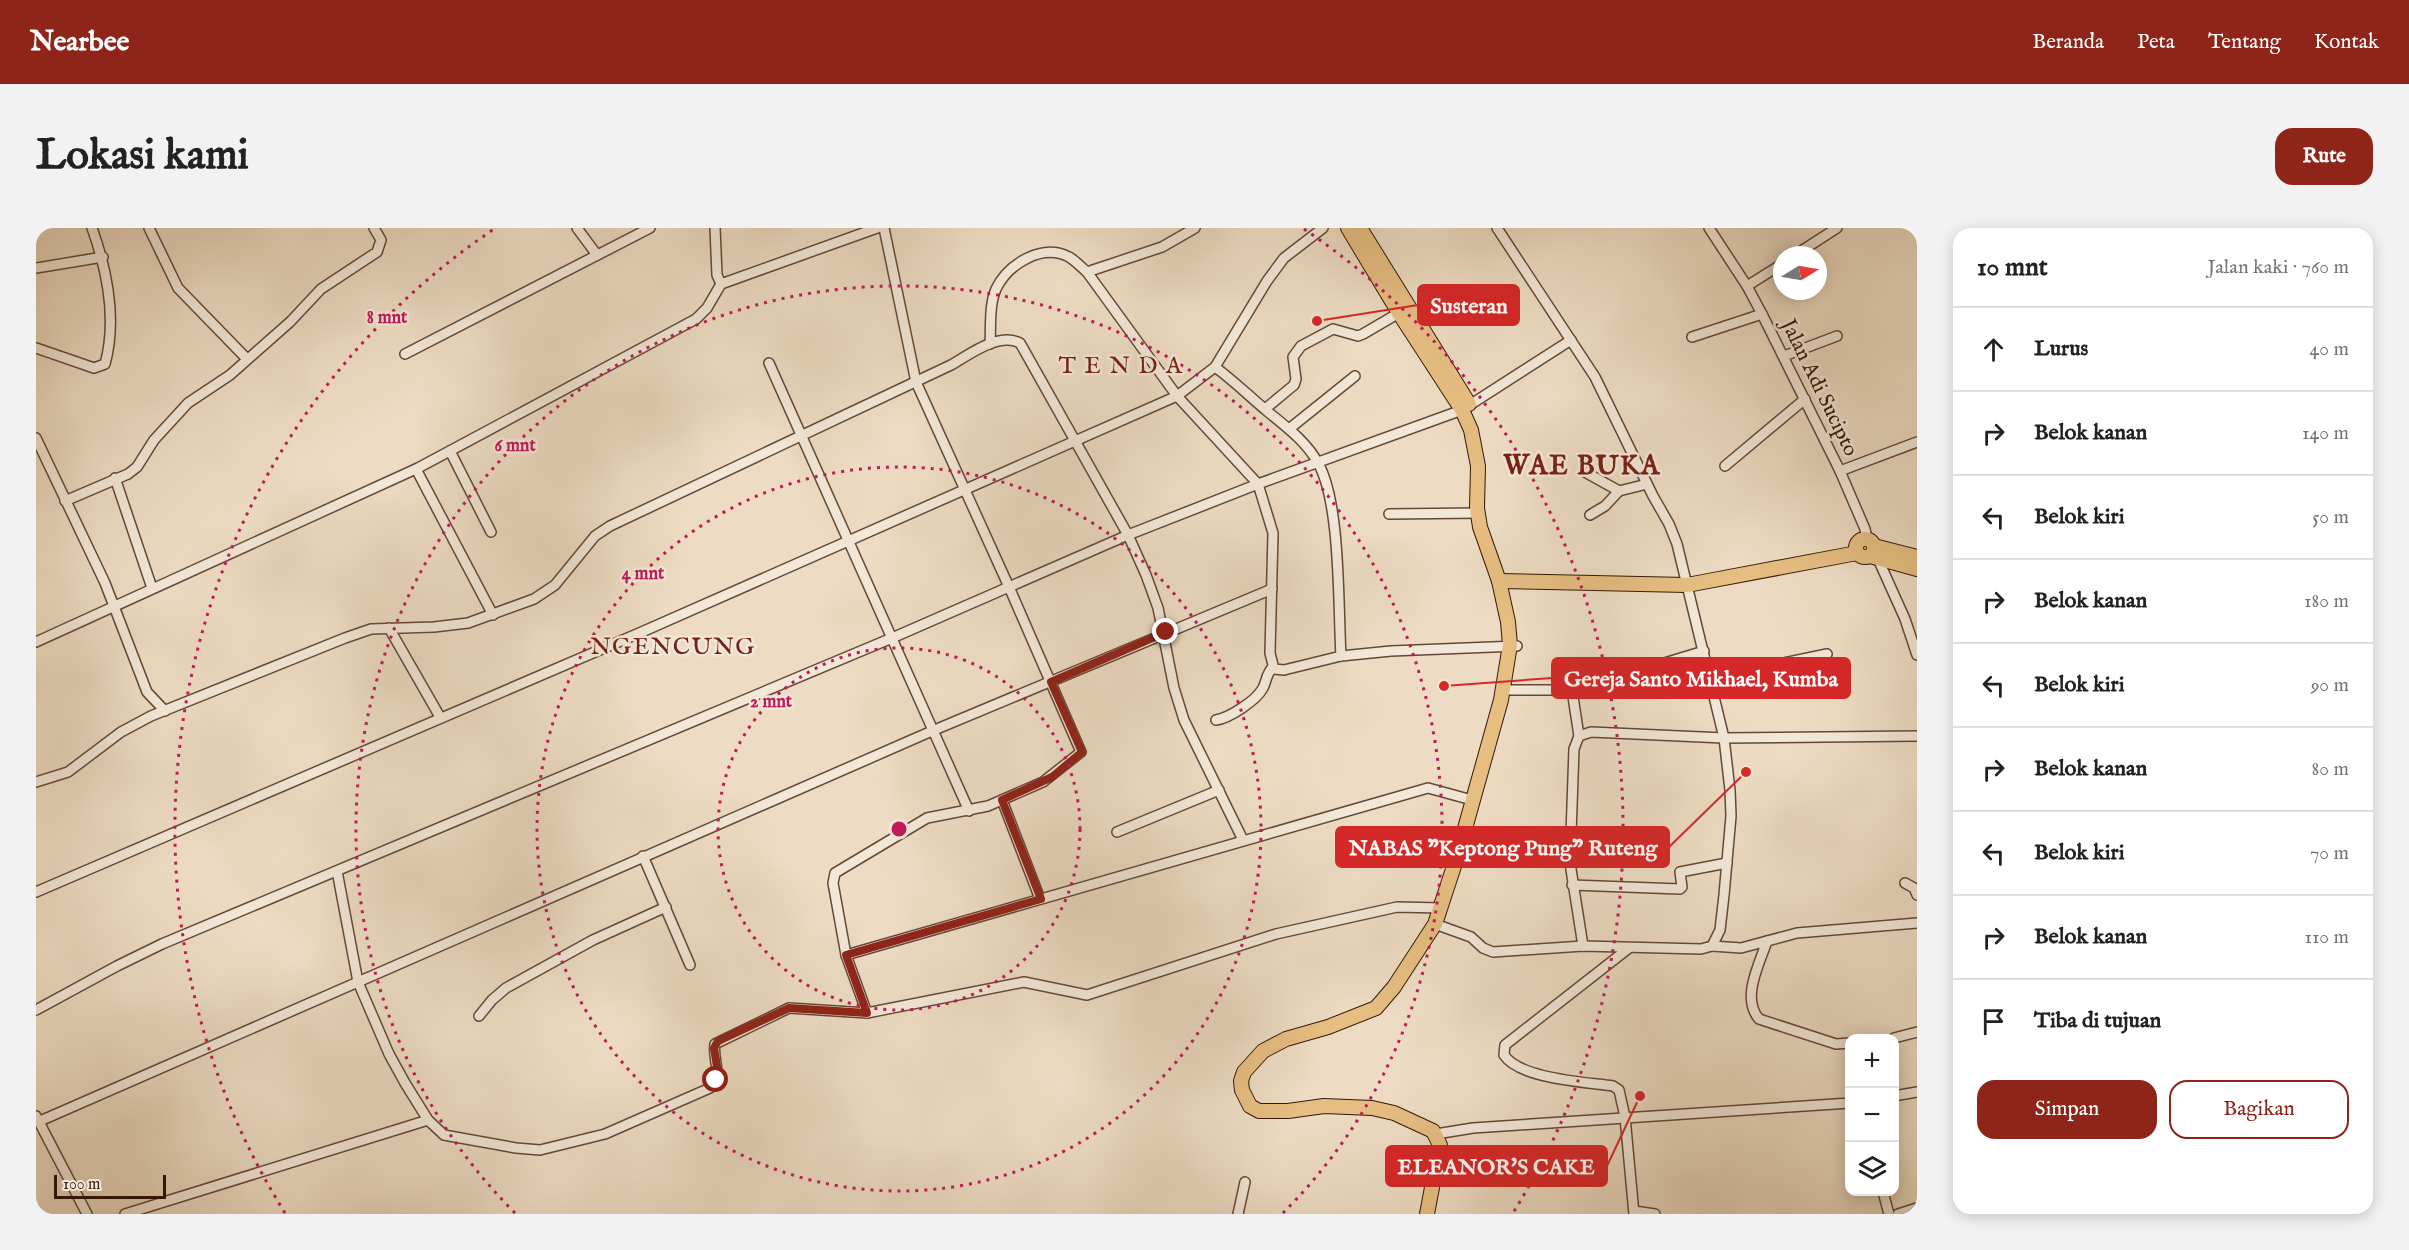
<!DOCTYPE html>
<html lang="id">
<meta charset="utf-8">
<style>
body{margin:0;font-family:"IM FELL English",serif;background:#f2f2f2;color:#222}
.controls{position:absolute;right:18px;bottom:18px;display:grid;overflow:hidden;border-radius:12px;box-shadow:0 3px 15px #0003}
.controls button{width:54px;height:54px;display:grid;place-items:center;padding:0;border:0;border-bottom:2px solid #e0e0e0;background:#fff;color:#222;font:30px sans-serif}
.compass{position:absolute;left:1737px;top:18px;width:54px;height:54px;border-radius:50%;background:#fff;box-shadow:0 3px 15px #0003;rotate:79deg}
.scale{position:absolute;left:18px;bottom:15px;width:112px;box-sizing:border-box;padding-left:6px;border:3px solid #361708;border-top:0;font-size:16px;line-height:21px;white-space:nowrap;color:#361708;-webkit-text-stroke:4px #f3e8d8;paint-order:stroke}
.stop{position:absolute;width:18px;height:18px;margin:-14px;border:4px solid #8f2418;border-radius:50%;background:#fff}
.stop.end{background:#8f2418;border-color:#fff;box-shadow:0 2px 6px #0008}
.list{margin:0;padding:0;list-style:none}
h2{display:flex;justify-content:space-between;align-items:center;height:78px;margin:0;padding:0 24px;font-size:26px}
h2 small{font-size:20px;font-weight:400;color:#767676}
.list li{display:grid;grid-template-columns:39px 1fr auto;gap:18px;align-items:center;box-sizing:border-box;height:84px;padding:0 24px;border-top:2px solid #e0e0e0}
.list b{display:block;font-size:22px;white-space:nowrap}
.list em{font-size:20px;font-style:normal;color:#767676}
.actions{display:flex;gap:12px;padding:18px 24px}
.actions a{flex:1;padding:14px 0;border:2px solid #8f2418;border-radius:18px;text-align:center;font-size:21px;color:#8f2418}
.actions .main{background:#8f2418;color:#fff}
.icon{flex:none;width:33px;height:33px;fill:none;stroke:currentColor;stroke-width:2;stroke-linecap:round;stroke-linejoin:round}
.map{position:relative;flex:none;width:1881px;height:986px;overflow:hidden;border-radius:18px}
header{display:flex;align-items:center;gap:36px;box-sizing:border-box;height:84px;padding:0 30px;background:#8f2418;color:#fff}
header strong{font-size:28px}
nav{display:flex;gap:33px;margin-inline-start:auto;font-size:21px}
.intro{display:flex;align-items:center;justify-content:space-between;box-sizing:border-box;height:144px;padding:0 36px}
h1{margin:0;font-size:42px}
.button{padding:15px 27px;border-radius:18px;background:#8f2418;color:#fff;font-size:21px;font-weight:700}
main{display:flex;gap:36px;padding:0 36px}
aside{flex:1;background:#fff;border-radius:18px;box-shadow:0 3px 15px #0003}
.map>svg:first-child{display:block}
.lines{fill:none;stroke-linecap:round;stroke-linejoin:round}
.minor-casing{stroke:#644837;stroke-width:12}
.highway-casing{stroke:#361708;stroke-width:16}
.minor{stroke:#f3e8d8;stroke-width:9}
.highway{stroke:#e6be82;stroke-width:14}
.route{stroke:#8f2418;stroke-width:8}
.ring{fill:none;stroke:#c2185b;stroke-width:3;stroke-dasharray:3 6}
.labels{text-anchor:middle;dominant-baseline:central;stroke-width:5;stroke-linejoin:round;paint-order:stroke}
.street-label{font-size:21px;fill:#361708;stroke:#f3e8d8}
.quarter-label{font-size:24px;letter-spacing:1.5px;fill:#7a1f14;stroke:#f3e8d8}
.district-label{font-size:27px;font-weight:bold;letter-spacing:1.5px;fill:#7a1f14;stroke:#f3e8d8}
.centre{fill:#c2185b;stroke:#f3e8d8;stroke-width:3}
.ring-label{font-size:18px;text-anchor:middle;font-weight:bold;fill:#c2185b;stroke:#f3e8d8;stroke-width:5;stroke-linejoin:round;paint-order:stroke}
.leader{fill:none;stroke:#d62828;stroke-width:2}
.callout-dot{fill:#d62828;stroke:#f3e8d8;stroke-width:2}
.callout{fill:#d62828;stroke:#d62828;stroke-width:2}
.callout-label{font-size:22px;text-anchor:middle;font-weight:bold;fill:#fff}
</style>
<header>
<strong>Nearbee</strong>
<nav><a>Beranda</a><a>Peta</a><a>Tentang</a><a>Kontak</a></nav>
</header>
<div class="intro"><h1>Lokasi kami</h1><a class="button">Rute</a></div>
<main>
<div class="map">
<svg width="1881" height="986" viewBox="0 0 1881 986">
<rect width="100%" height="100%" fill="#eddcc3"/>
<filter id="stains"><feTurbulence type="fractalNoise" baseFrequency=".00333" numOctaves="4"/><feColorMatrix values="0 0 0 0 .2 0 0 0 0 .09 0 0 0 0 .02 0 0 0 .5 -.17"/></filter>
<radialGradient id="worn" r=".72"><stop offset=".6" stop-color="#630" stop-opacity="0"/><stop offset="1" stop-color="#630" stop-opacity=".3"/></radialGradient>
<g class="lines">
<g class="minor-casing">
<g id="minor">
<path d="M 113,0 L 142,60 L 211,131"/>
<path d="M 541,0 L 561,27"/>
<path d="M 679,0 L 681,47 L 685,56 L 841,0"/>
<path d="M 1673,0 L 1711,58 L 1726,86 L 1804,243 L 1829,301 L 1831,311"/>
<path d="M 1759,27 L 1801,0"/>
<path d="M 0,40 L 67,29"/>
<path d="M 1051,44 L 1126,19 L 1159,0"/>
<path d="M 1711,58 L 1746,36"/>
<path d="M 1656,109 L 1726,86"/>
<path d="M 954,116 C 955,98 953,77 960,61 C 972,36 1006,15 1033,29 C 1040,33 1045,39 1051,44 L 1141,168 L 1179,139 L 1231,53 L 1248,30 L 1287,0"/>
<path d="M 0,120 L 58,140 L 69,136 C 81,92 71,42 56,0"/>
<path d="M 369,126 L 614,0"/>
<path d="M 1748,128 L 1801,108"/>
<path d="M 733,135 L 933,583"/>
<path d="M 1179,139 C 1198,153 1213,168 1231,183 C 1249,198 1270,213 1282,235 C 1305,275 1302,379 1305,428"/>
<path d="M 1229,181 L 1258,157 L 1260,151 L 1257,129 L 1265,118 L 1297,101 L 1322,108 L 1327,106 L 1368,82"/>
<path d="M 1253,201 L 1319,148"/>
<path d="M 0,210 L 69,355 L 111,464 L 129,483"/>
<path d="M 414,223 L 455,304"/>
<path d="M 1689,238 L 1769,171"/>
<path d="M 380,241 L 457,387"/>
<path d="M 1804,243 L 1881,214"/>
<path d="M 1549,244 L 1583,263 L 1611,256"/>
<path d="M 79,250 L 116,360"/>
<path d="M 29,273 L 92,246 L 101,239 L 118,212 L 152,175 L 194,147 L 254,94 L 285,61 L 341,24 L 345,12 L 338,0"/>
<path d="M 1353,286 L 1442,285"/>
<path d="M 1554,287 L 1569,278 L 1583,263"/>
<path d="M 1842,331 L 1869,391 L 1881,427"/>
<path d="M 353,400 L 404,489"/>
<path d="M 0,414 L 382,240 L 660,91 L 671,80 L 685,56"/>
<path d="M 1673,445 L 1733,438 L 1791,426"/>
<path d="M 1473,462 L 1538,462 L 1583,454 L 1592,446 L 1668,423"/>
<path d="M 1536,462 L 1543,508"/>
<path d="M 1180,492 C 1193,490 1220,473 1227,460 C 1231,452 1230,446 1237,439"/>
<path d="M 0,554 L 32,544 L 85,504 L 115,488 L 309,410 L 335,401 L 398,399 L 432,395 L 498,371 L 519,357 L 559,308 L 574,298 L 915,137 C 933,127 962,104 984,115 L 988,122 L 1092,307 L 1110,347 L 1122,380 L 1138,460 L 1148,492 L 1207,612"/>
<path d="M 966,572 L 1004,671"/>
<path d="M 1081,604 L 1183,562"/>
<path d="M 607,628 L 654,737"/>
<path d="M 301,643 L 322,754 L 353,826 L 369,855 L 392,892 L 408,907 L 480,920 L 504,922 L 569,906 L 674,860 C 688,847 676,832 679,816 L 753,780 L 831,785 L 988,754 L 1051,767 L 1240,706 L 1361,679 L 1405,680"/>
<path d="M 1869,655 L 1878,660 L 1881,667"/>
<path d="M 1536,657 L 1644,661 L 1646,659 L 1644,644 L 1691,635"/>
<path d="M 0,664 L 608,403 L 1141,168 L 1222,256 L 1237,305 L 1234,425 L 1238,441 L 1248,442 L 1305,428 L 1355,423 L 1481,418"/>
<path d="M 1399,696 L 1435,709 L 1447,720 L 1457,724 L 1547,718 L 1665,721 L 1676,718 L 1684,702 L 1688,667 L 1695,588 L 1694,562 L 1688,510 L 1641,316 L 1633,296 L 1617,268 L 1559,149 L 1461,0"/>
<path d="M 1731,713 C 1723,737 1705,770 1723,791 L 1800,816 L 1814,815"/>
<path d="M 1547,718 L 1534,635 L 1538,521 L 1543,508 L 1555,504 L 1688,510 L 1881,508"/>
<path d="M 1676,718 L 1705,720 L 1761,705 L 1881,695"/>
<path d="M 1593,720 L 1469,817 L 1468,827 C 1484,851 1549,854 1577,858 L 1583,862 L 1589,889 L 1598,986"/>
<path d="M 810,727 L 1392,560 L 1436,572"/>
<path d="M 0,782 L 81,738 L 126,716 L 856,410 L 1092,307 L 1222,256 L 1426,182 L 1535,112"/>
<path d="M 831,785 L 810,727 L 797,655 L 799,645 L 891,590 L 952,578 L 1007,554 L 1045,524 L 973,359 L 880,154 L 848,0"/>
<path d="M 443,788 L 456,772 L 470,760 L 557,712 L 630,679"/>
<path d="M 1858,810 L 1881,804"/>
<path d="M 1858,868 L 1881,864"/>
<path d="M 0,888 L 51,986"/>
<path d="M 4,893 L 896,503 L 1236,361"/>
<path d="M 1400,906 L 1437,900 L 1814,875"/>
<path d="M 1847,964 L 1853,986"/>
<path d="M 1598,983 L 1619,986"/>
<path d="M 89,986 L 392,892"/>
<path d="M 1202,986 L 1209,954"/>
<path d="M 1862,986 L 1881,980"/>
</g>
</g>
<g class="highway-casing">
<g id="highway">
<path d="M 1312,0 L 1363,85 L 1426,182 L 1435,202 L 1442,238 L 1441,280 L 1444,299 L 1463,353 L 1472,394 L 1474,417 L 1465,472 L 1421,629 L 1399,696 L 1358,759 L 1340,780 L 1292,799 L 1250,811 L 1227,823 L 1208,844 L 1205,853 L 1206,862 L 1214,878 L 1223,883 L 1252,883 L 1288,878 L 1336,880 L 1358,885 L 1397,903 L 1404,917 L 1391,986"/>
<path d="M 1324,0 L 1433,176"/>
<circle cx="1829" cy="320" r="9"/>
<path d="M 1838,318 L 1881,329"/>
<path d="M 1834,328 L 1881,341"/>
<path d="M 1463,353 L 1651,357 L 1821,325"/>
</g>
</g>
<use href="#minor" class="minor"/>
<use href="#highway" class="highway"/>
</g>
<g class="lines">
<path class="route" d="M 680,852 L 682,845 L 678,820 L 682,813 L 753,780 L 831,785 L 810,727 L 1005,671 L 966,572 L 1016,549 L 1046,524 L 1015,454 L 1130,404"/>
</g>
<g class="ring">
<circle cx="863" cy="601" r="181"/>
<circle cx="863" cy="601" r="362"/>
<path d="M479 985A543 543 0 1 1 1247 985"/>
<path d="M249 985A724 724 0 0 1 458 1M1268 1A724 724 0 0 1 1477 985"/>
</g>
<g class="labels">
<g class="street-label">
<text transform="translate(1783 160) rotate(64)">Jalan Adi Sucipto</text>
</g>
<g class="quarter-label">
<text x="1085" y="138">T E N D A</text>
<text x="637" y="419">NGENCUNG</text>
</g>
<g class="district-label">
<text x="1546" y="239">WAE BUKA</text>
</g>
</g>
<circle cx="863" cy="601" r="9" class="centre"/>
<g class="ring-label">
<text x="351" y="95">8 mnt</text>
<text x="479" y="223">6 mnt</text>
<text x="607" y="351">4 mnt</text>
<text x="735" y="479">2 mnt</text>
</g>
<path class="leader" d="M1281 93L1382 77M1408 458L1516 450M1710 544L1633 619M1604 868L1571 938"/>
<g class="callout-dot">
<circle cx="1281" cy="93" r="6"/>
<circle cx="1408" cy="458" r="6"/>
<circle cx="1710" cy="544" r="6"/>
<circle cx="1604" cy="868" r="6"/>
</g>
<g class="callout">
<rect x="1382" y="57" width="101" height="40" rx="6"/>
<rect x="1516" y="430" width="298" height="40" rx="6"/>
<rect x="1300" y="599" width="333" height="40" rx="6"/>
<rect x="1350" y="918" width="221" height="40" rx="6"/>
</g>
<g class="callout-label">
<text x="1433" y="85">Susteran</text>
<text x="1665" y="458">Gereja Santo Mikhael, Kumba</text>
<text x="1467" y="627">NABAS "Keptong Pung" Ruteng</text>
<text x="1460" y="946">ELEANOR'S CAKE</text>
</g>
<rect width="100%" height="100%" filter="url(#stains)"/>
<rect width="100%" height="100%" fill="url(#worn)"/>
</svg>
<div class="controls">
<button>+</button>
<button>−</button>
<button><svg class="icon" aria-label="layers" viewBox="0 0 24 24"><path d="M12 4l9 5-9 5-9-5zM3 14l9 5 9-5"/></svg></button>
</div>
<svg class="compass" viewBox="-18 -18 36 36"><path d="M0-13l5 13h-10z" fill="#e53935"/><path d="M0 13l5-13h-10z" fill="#767676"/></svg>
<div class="scale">100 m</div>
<div class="stop" style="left:680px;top:852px"></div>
<div class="stop end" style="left:1130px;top:404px"></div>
</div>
<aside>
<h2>10 mnt<small>Jalan kaki · 760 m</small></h2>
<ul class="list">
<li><svg class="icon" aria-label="ahead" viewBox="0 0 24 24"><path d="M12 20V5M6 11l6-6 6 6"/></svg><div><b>Lurus</b></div><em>40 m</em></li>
<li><svg class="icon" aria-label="right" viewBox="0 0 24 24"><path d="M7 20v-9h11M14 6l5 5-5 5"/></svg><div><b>Belok kanan</b></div><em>140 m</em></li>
<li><svg class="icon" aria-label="left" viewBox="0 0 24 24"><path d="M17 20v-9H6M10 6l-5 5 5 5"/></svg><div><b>Belok kiri</b></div><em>50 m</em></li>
<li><svg class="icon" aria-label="right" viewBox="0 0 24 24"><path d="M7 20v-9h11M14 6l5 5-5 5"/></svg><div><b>Belok kanan</b></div><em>180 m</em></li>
<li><svg class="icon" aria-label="left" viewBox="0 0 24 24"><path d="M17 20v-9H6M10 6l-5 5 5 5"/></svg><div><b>Belok kiri</b></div><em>90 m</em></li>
<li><svg class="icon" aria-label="right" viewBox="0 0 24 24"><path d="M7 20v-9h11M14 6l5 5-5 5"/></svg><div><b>Belok kanan</b></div><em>80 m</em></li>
<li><svg class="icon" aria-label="left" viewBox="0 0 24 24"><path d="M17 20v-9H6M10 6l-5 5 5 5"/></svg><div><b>Belok kiri</b></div><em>70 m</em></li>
<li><svg class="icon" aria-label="right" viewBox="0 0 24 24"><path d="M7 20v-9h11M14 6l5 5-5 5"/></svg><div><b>Belok kanan</b></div><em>110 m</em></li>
<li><svg class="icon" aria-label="arrive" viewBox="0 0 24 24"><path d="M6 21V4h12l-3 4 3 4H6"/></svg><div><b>Tiba di tujuan</b></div></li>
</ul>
<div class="actions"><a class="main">Simpan</a><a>Bagikan</a></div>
</aside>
</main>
